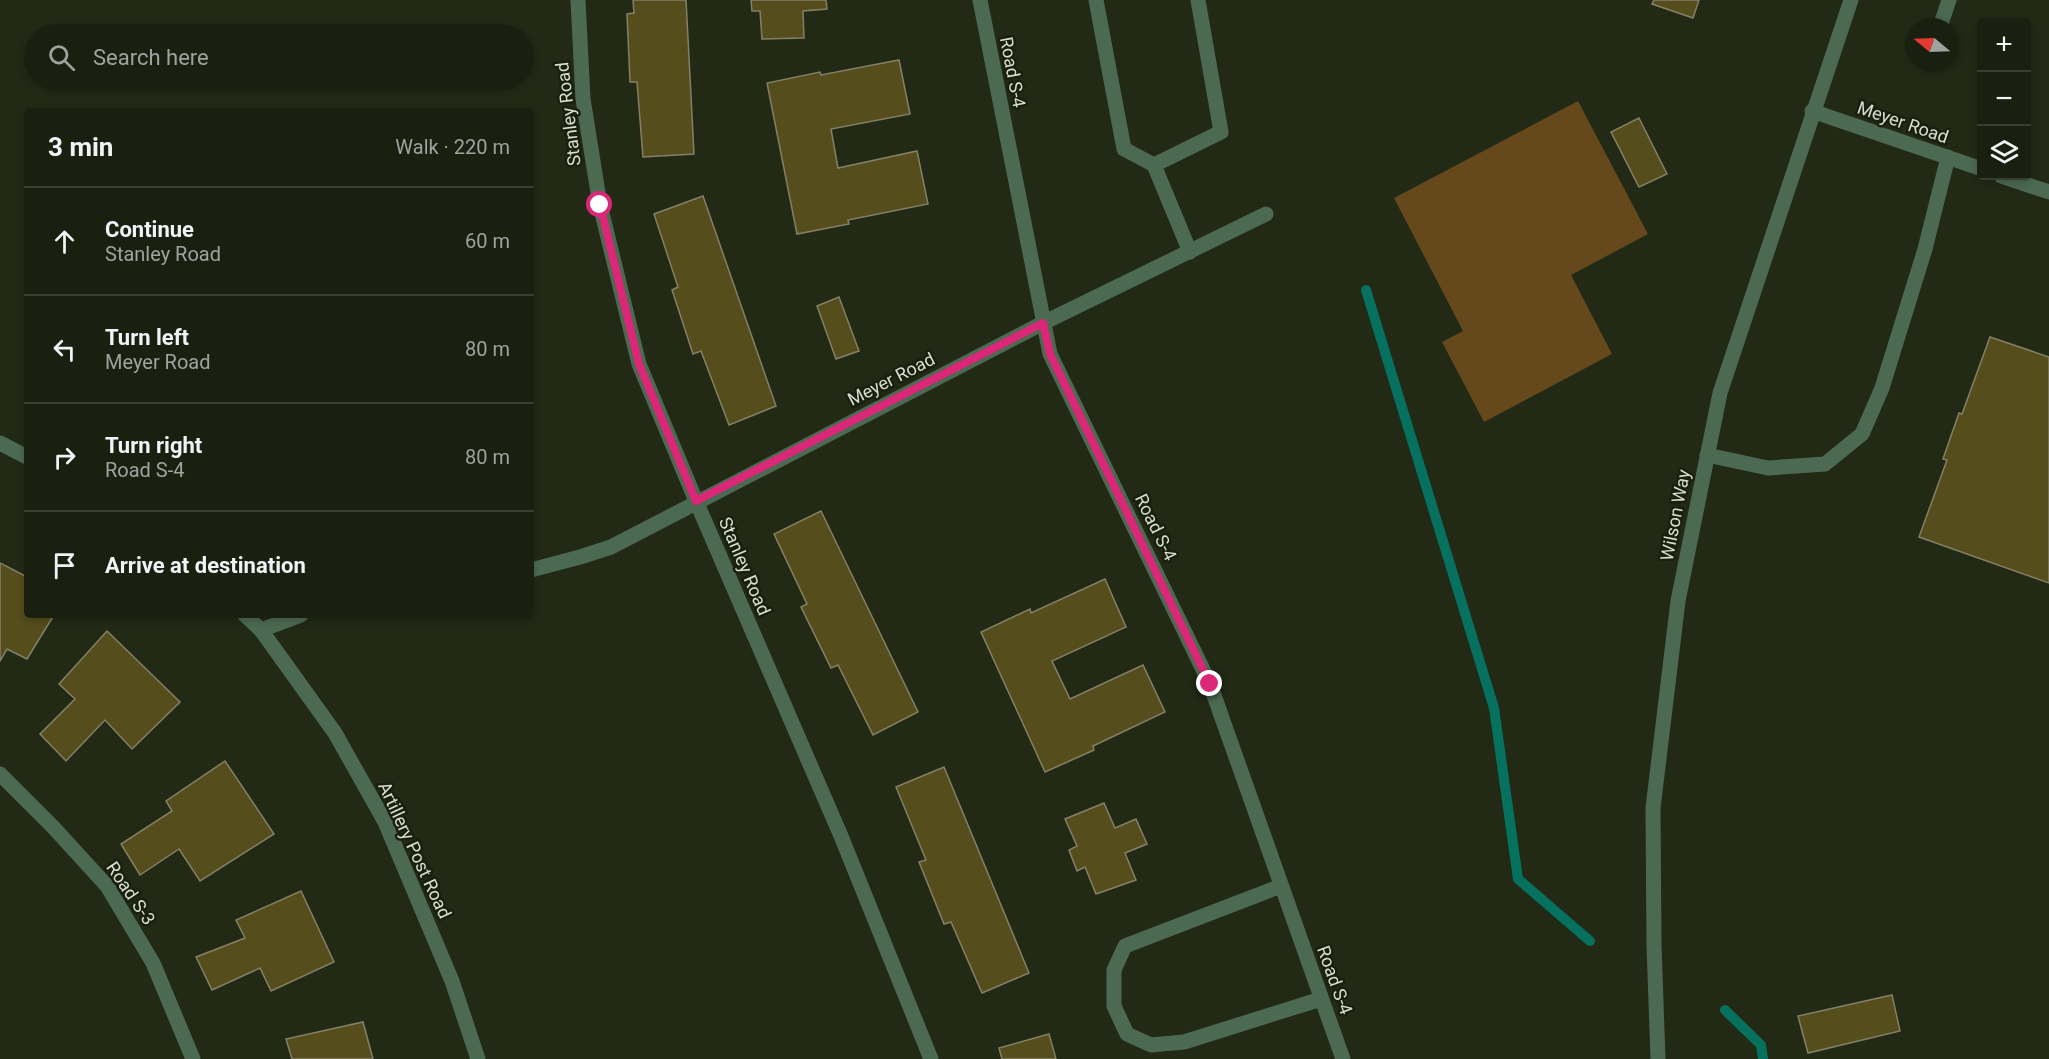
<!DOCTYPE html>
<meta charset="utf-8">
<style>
body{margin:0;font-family:Roboto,sans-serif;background:#272d1e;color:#f1f3f6}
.controls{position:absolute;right:18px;top:18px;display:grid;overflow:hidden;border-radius:6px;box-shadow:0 3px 9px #0003}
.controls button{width:54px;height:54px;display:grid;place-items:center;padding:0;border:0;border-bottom:2px solid #383e30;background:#1a2010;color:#f1f3f6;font:30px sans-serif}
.compass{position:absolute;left:1905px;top:18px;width:54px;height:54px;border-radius:50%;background:#1a2010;box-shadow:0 3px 9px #0003;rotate:289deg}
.stop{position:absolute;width:18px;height:18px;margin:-14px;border:4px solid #db2777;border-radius:50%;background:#fff}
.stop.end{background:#db2777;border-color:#fff;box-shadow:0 2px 6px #0008}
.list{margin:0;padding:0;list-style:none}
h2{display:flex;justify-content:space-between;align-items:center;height:78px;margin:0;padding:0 24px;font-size:26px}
h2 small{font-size:20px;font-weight:400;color:#9fa39f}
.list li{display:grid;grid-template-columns:39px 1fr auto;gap:18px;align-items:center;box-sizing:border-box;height:108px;padding:0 24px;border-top:2px solid #383e30}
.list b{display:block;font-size:22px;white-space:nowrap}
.list p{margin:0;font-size:20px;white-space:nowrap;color:#9fa39f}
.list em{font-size:20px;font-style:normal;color:#9fa39f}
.icon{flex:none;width:33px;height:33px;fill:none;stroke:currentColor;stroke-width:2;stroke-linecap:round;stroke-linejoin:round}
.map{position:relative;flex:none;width:2049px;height:1059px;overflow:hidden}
.search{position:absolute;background:#1a2010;box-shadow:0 3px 9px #0003;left:24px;top:24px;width:510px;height:66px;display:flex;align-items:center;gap:15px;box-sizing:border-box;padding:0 21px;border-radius:33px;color:#9fa39f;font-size:22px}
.panel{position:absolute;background:#1a2010;box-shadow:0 3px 9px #0003;left:24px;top:108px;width:510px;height:510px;border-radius:6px}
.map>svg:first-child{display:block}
.green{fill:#65481b}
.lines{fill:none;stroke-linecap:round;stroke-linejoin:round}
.stream{stroke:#05715e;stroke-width:10}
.building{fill:#554d1c;stroke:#848067;stroke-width:1.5}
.service{stroke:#4c6a52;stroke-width:15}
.minor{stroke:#4c6a52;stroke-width:15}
.tertiary{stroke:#4c6a52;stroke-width:15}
.route{stroke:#db2777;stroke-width:8}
.labels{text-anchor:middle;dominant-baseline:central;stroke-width:5;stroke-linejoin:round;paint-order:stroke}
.street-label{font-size:18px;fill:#dadfd2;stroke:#19200d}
</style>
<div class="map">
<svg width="2049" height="1059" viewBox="0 0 2049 1059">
<rect width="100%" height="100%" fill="#222a16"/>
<path class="green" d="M 1578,101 L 1648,234 L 1571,275 L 1612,354 L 1484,422 L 1442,342 L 1463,331 L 1394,198 Z"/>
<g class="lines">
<g class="stream">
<path d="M 1366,290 L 1494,708 L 1518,879 L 1590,941"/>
<path d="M 1725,1010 L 1761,1045 L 1763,1059"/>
</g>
</g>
<g class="building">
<path d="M 633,0 L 686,0 L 694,154 L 643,157 L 637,82 L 630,82 L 627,14 L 634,13 Z"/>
<path d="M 751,0 L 826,0 L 827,9 L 803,11 L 804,38 L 762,39 L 760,11 L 752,11 Z"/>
<path d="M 1654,0 L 1699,0 L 1693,18 L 1652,4 Z"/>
<path d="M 899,60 L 910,114 L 831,129 L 838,168 L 917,151 L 928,204 L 848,220 L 849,224 L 797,234 L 767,83 L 820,72 L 821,75 Z"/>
<path d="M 1639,118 L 1667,174 L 1639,187 L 1611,132 Z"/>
<path d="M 703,196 L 776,406 L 729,425 L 701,351 L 693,354 L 672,290 L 678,287 L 654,214 Z"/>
<path d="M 839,297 L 859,351 L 836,359 L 817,306 Z"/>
<path d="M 1990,337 L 2049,357 L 2049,583 L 1919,537 L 1947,460 L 1943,459 L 1959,413 L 1962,414 Z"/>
<path d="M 821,511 L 918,712 L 873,735 L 838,665 L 831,668 L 801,607 L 807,604 L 774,534 Z"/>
<path d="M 0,563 L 27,577 L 27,615 L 54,615 L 27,659 L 7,649 L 0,661 Z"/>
<path d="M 1105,579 L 1126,627 L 1052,661 L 1070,699 L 1143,665 L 1165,712 L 1093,746 L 1094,750 L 1045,772 L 981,632 L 1030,609 L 1031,613 Z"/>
<path d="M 107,631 L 180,702 L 132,749 L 105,720 L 66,761 L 40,734 L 75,699 L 59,684 Z"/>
<path d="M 225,761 L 274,834 L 200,881 L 179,849 L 140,875 L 121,844 L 172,811 L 166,801 Z"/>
<path d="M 944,767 L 1029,973 L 982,993 L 951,922 L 944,924 L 919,862 L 926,860 L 896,787 Z"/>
<path d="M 1104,803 L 1115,828 L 1136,819 L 1147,844 L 1125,853 L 1136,880 L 1096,894 L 1085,867 L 1077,871 L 1069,850 L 1077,846 L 1065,819 Z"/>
<path d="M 301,891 L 334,962 L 271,991 L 260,968 L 212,990 L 196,957 L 245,938 L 236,920 Z"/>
<path d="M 1892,995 L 1900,1031 L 1808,1053 L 1798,1016 Z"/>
<path d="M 363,1022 L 373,1059 L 292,1059 L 286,1039 Z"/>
<path d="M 1049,1034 L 1056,1059 L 1002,1059 L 999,1048 Z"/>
</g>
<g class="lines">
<g class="service">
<path d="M 1096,0 L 1124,149 L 1154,165 L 1221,132 L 1198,0"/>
<path d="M 1940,27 L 1949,0"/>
<path d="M 1154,165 L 1190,252"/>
<path d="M 1707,455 L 1768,468 L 1825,464 L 1862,434 L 1882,388 L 1925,249 L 1948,157"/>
<path d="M 1281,886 L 1125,946 L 1114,970 L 1114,1006 L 1127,1034 L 1151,1045 L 1184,1042 L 1321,999"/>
</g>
<g class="minor">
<path d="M 980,0 L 1050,354 L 1210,684 L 1343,1059"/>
<path d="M 1812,111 L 1982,169"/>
<path d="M 2001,176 L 2049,192"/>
<path d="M 0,443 L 27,457"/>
<path d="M 531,570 L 580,557 L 611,547 L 1043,323 L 1266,214"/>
<path d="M 245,615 L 261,630 L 335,733 L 385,822 L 452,981 L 478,1059"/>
<path d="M 261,630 L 301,615"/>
<path d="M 0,774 L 54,828 L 107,886 L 153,963 L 193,1059"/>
</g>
<g class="tertiary">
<path d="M 578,0 L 583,99 L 600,205 L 639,364 L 696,501 L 841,836 L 931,1059"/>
<path d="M 1658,1059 L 1654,945 L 1653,808 L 1678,601 L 1720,393 L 1851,0"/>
</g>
</g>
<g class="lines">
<path class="route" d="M 600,205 L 639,364 L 696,501 L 1043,323 L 1050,354 L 1210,684"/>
</g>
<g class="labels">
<g class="street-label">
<text transform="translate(1013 72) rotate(79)">Road S-4</text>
<text transform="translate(568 114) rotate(-97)">Stanley Road</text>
<text transform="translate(1903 122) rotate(19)">Meyer Road</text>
<text transform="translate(891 379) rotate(-27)">Meyer Road</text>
<text transform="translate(1675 515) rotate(-79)">Wilson Way</text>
<text transform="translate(1156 527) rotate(64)">Road S-4</text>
<text transform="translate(745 566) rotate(67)">Stanley Road</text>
<text transform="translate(415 850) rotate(65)">Artillery Post Road</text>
<text transform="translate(131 893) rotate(56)">Road S-3</text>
<text transform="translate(1335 980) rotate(70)">Road S-4</text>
</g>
</g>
</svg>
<div class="controls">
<button>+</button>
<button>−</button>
<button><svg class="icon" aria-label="layers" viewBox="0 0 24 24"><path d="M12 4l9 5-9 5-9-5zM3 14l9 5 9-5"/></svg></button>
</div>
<svg class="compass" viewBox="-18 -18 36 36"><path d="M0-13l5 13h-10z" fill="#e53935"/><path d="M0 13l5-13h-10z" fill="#9fa39f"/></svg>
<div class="stop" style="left:600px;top:205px"></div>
<div class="stop end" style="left:1210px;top:684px"></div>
<div class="search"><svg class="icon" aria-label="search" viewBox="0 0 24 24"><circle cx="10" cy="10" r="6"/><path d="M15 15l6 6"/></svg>Search here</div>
<section class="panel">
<h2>3 min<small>Walk · 220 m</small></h2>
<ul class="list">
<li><svg class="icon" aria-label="ahead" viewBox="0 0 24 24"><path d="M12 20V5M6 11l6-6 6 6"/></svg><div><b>Continue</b><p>Stanley Road</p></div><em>60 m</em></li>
<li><svg class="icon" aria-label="left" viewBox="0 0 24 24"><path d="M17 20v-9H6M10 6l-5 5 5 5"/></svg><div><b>Turn left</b><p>Meyer Road</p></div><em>80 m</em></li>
<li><svg class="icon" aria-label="right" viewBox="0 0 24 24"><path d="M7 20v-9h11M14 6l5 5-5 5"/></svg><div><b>Turn right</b><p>Road S-4</p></div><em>80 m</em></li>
<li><svg class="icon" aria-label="arrive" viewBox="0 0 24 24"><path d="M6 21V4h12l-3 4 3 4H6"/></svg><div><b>Arrive at destination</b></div></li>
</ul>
</section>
</div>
